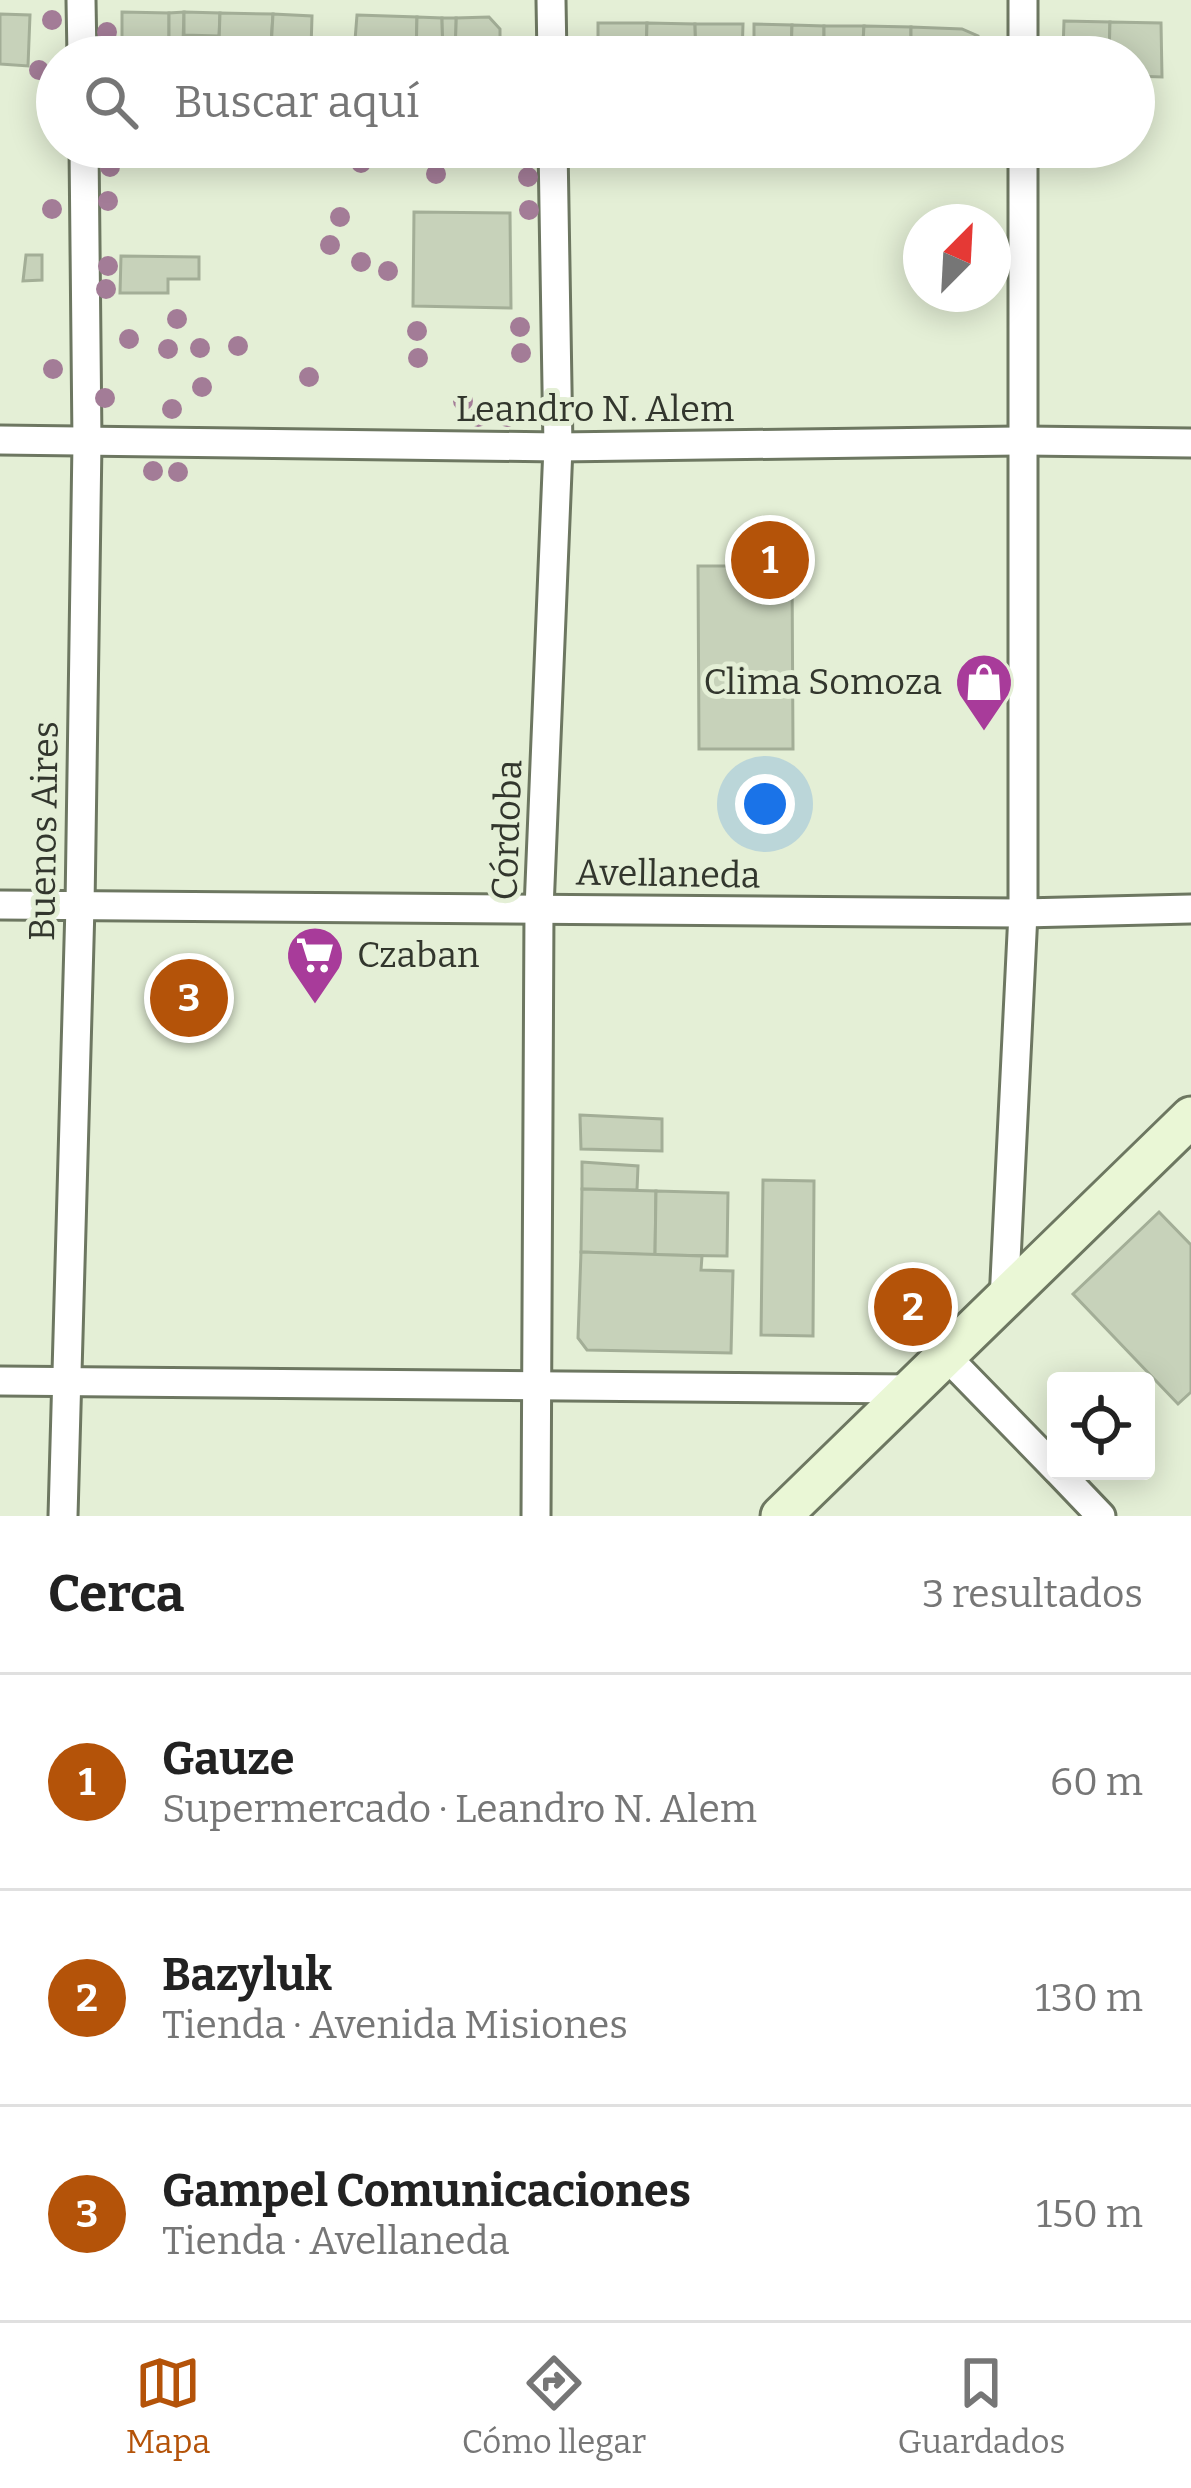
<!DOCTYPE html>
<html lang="es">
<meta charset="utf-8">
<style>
body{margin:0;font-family:Bitter,serif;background:#f6f6f6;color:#222}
.controls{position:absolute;right:36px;bottom:36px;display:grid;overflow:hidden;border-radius:12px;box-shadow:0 6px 30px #0003}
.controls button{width:108px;height:108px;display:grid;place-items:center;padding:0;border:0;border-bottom:3px solid #e0e0e0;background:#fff;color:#222;font:60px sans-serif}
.compass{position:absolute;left:903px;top:204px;width:108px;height:108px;border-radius:50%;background:#fff;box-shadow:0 6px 30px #0003;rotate:24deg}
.you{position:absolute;left:765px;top:804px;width:42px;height:42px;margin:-30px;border:9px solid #fff;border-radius:50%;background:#1a73e8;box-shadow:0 0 0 18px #1a73e833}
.badge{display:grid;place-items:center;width:78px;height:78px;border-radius:50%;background:#b45309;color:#fff;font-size:39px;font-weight:700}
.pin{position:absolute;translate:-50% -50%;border:6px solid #fff;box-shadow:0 3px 12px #0006}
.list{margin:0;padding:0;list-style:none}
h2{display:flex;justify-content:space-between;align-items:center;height:156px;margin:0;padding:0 48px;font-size:51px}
h2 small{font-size:39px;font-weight:400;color:#767676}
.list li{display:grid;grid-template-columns:78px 1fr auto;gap:36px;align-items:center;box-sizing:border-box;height:216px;padding:0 48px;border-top:3px solid #e0e0e0}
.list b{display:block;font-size:45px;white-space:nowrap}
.list p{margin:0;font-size:39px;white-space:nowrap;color:#767676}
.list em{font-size:39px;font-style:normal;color:#767676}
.icon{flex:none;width:66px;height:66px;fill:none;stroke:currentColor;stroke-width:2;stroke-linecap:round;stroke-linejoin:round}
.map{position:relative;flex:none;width:1191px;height:1516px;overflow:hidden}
.search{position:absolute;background:#fff;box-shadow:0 6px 30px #0003;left:36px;right:36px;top:36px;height:132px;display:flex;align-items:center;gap:30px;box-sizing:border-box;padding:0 42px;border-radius:66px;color:#767676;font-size:45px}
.sheet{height:804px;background:#fff}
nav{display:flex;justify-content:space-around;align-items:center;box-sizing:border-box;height:168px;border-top:3px solid #e0e0e0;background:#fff;font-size:33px;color:#767676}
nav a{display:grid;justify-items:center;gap:6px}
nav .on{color:#b45309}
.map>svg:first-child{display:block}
.building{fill:#c7d2ba;stroke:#a3ae97;stroke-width:3}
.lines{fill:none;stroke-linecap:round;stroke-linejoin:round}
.minor-casing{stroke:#6d7761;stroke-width:33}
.secondary-casing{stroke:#6d7761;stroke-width:45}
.minor{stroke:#fff;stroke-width:27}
.secondary{stroke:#eaf7d6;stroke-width:39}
.tree{fill:#a37c97}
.labels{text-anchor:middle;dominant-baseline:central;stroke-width:10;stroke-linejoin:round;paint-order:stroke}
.street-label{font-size:36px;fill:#32362d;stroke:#e4efd6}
.poi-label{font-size:36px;fill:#32362d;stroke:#e4efd6;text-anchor:end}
</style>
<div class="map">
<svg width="1191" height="1516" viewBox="0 0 1191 1516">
<rect width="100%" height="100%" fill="#e4efd6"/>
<g class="building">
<path d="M 122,12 L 169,13 L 169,57 L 122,57 Z"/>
<path d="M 184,12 L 183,42 L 169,42 L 169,13 Z"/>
<path d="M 184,12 L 220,13 L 219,36 L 184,35 Z"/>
<path d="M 220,13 L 273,14 L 271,43 L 219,43 Z"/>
<path d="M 0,14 L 30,15 L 28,66 L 0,64 Z"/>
<path d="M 273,14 L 312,16 L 311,49 L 271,49 Z"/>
<path d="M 357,15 L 417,17 L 416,55 L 354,53 Z"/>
<path d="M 417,17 L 442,18 L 443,57 L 416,57 Z"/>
<path d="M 489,17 L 500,29 L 500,57 L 455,57 L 456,18 Z"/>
<path d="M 442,18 L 456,18 L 455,56 L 443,55 Z"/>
<path d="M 1064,21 L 1110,22 L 1109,57 L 1092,57 L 1092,51 L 1063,51 Z"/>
<path d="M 1110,22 L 1161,23 L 1162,77 L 1134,76 L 1134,57 L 1109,57 Z"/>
<path d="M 598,23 L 647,23 L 646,57 L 598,57 Z"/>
<path d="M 647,23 L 695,24 L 696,57 L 646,57 Z"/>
<path d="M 695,24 L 743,24 L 742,57 L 696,57 Z"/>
<path d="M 754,24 L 792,25 L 791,57 L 754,57 Z"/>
<path d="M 792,25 L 824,26 L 824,57 L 791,57 Z"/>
<path d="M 824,26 L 864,26 L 862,57 L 824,57 Z"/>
<path d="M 864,26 L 911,27 L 911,57 L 862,57 Z"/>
<path d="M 911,27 L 962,29 L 978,36 L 977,57 L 911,57 Z"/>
<path d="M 414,212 L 510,213 L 511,308 L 413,306 Z"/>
<path d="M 26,255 L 42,255 L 42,280 L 23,281 Z"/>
<path d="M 121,256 L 199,257 L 199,279 L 168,279 L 168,293 L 120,293 Z"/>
<path d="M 698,566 L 792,566 L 793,749 L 699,749 Z"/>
<path d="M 580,1115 L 662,1119 L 662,1151 L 581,1149 Z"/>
<path d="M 582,1162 L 638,1166 L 637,1190 L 582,1189 Z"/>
<path d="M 763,1180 L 814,1181 L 813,1336 L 761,1335 Z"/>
<path d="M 582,1189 L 656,1191 L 655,1255 L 581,1252 Z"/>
<path d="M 656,1191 L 728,1193 L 727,1256 L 655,1255 Z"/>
<path d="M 1159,1212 L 1191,1245 L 1191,1392 L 1178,1404 L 1073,1294 Z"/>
<path d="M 581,1252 L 702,1256 L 701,1270 L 733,1271 L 731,1353 L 587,1350 L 578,1338 Z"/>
</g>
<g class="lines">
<g class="minor-casing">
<g id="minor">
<path d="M 81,0 L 82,57"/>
<path d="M 551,0 L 552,57"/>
<path d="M 1023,0 L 1023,57"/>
<path d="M 0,440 L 558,447 L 1025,441 L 1191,443"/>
<path d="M 0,905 L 1023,913 L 1191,909"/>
<path d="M 1004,1301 L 1023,913 L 1023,147"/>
<path d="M 947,1357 L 1056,1469"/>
<path d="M 0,1381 L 914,1389"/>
<path d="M 1058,1471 L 1101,1516"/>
<path d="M 63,1516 L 80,906 L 87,442 L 84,147"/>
<path d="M 536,1516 L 539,909 L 558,447 L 553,147"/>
</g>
</g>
<g class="secondary-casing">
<path id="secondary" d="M 781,1516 L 1191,1117"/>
</g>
<use href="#minor" class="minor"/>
<use href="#secondary" class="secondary"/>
</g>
<g class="tree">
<circle cx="52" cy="20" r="10"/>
<circle cx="107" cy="32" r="10"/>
<circle cx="39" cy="70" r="10"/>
<circle cx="361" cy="163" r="10"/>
<circle cx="110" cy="167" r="10"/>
<circle cx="436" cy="174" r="10"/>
<circle cx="528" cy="177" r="10"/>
<circle cx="108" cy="201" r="10"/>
<circle cx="52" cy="209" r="10"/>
<circle cx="529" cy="210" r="10"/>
<circle cx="340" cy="217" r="10"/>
<circle cx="330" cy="245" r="10"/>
<circle cx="361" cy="262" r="10"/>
<circle cx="108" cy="266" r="10"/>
<circle cx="388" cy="271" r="10"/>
<circle cx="106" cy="289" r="10"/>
<circle cx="177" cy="319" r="10"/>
<circle cx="520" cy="327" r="10"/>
<circle cx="417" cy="331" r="10"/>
<circle cx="129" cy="339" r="10"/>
<circle cx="238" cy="346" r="10"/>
<circle cx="200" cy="348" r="10"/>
<circle cx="168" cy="349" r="10"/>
<circle cx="521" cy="353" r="10"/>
<circle cx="418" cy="358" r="10"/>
<circle cx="53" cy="369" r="10"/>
<circle cx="309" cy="377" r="10"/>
<circle cx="202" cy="387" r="10"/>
<circle cx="105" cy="398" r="10"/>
<circle cx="463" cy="401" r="10"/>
<circle cx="172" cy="409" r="10"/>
<circle cx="478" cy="417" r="10"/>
<circle cx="507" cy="417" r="10"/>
<circle cx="153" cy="471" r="10"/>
<circle cx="178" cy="472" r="10"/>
</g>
<defs>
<g id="shop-pin" transform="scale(3)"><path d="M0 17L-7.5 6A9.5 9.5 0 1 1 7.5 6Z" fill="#a83b9a" stroke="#e4efd6"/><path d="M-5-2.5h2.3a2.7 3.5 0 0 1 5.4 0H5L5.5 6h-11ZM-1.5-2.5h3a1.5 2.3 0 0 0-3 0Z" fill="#fff"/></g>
<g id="supermarket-pin" transform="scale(3)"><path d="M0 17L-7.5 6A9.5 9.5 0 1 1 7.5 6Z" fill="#a83b9a" stroke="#e4efd6"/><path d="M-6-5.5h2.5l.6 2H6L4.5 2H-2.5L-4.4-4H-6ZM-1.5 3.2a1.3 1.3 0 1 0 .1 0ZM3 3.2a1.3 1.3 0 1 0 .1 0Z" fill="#fff"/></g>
</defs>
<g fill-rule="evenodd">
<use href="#shop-pin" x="984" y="682"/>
<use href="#supermarket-pin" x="315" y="955"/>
</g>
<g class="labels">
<g class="street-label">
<text x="595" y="409">Leandro N. Alem</text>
<text transform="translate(507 830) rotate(-88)">Córdoba</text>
<text transform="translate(44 831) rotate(-89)">Buenos Aires</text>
<text transform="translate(668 874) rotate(1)">Avellaneda</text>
</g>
<g class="poi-label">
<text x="942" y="682">Clima Somoza</text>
<text x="357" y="955" text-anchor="start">Czaban</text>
</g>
</g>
</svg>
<div class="controls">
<button><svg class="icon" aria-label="locate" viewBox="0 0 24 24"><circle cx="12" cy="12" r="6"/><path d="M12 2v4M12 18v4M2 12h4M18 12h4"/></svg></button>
</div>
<svg class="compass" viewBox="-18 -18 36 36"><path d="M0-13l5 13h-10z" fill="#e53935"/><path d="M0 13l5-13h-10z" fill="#767676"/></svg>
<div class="you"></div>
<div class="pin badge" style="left:770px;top:560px">1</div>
<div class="pin badge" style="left:913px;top:1307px">2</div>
<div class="pin badge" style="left:189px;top:998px">3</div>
<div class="search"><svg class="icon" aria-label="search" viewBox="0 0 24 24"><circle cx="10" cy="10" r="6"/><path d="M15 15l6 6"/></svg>Buscar aquí</div>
</div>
<section class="sheet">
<h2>Cerca<small>3 resultados</small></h2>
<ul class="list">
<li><span class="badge">1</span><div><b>Gauze</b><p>Supermercado · Leandro N. Alem</p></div><em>60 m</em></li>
<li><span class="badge">2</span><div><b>Bazyluk</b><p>Tienda · Avenida Misiones</p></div><em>130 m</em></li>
<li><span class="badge">3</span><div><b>Gampel Comunicaciones</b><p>Tienda · Avellaneda</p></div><em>150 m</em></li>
</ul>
</section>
<nav>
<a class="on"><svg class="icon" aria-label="map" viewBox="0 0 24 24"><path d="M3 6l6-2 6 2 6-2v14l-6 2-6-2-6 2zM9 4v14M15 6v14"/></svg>Mapa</a>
<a><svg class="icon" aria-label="directions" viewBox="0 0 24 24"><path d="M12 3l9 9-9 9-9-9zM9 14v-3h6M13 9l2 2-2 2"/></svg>Cómo llegar</a>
<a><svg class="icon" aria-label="saved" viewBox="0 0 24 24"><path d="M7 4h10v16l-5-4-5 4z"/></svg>Guardados</a>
</nav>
